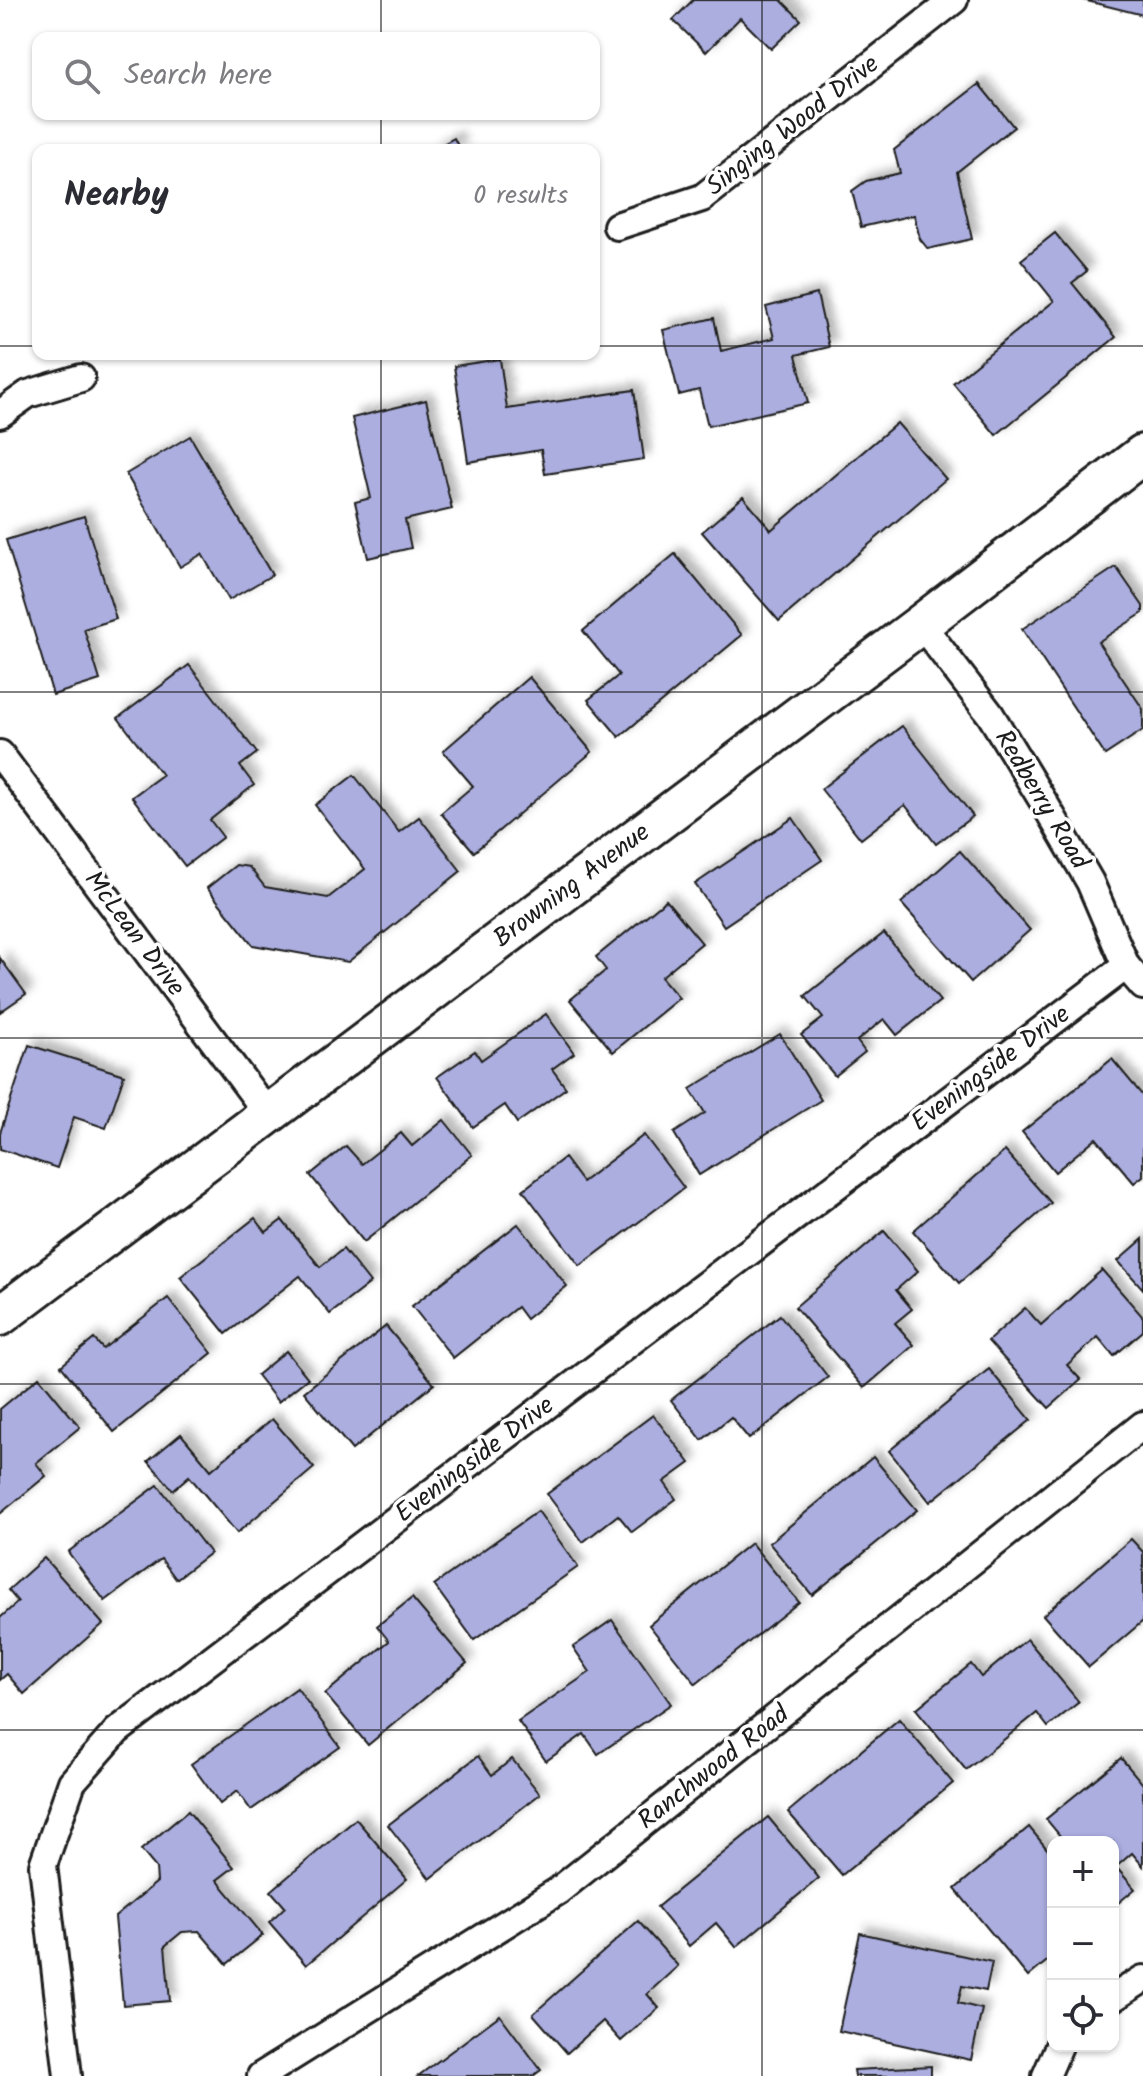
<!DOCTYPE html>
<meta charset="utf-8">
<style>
body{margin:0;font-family:Kalam,sans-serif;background:#f2f2f3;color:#2b2b33}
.controls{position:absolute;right:24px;bottom:24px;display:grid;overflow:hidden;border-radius:16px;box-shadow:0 2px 6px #0004}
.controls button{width:72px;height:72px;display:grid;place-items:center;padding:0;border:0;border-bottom:2px solid #e1e1e2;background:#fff;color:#2b2b33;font:40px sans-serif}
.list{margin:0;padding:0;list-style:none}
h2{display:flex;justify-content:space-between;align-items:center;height:104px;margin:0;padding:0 32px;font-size:34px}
h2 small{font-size:26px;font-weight:400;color:#7c7c81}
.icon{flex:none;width:44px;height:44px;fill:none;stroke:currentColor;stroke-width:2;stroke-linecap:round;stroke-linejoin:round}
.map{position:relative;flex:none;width:1143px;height:2076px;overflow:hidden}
.search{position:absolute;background:#fff;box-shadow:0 2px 6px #0004;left:32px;top:32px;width:568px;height:88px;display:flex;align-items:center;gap:20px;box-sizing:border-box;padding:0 28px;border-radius:16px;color:#7c7c81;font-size:30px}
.panel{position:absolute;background:#fff;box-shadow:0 2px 6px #0004;left:32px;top:144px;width:568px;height:216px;border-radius:16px}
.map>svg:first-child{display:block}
.building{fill:#abaedf;stroke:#1c1c1c;stroke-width:2;filter:url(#shadow)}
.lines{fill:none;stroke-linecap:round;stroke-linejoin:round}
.street-casing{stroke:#1c1c1c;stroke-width:32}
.secondary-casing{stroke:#1c1c1c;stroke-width:44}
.street{stroke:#fff;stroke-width:26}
.secondary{stroke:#fff;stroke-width:38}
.grid{fill:none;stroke:#1c1c1c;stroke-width:2;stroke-opacity:0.55}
.labels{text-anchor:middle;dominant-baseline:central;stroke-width:7;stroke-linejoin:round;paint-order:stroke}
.street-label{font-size:26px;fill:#1c1c1c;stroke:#fff}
</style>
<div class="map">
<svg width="1143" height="2076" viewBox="0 0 1143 2076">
<defs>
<filter id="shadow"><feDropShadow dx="7" dy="-7" stdDeviation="4" flood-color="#0004"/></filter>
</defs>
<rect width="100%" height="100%" fill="#fff"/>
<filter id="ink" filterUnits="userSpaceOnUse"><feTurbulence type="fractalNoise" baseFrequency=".0125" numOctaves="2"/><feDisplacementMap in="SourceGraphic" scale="16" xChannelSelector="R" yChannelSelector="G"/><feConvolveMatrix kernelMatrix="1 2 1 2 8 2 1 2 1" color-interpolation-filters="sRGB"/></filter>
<g filter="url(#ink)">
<g class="building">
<path d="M 693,0 L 781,0 L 801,20 L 771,49 L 740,18 L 706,52 L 673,20 Z"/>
<path d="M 1083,0 L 1143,0 L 1143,15 Z"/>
<path d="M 979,84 L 1014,127 L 957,172 L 972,239 L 928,249 L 920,239 L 914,215 L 861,227 L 852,191 L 866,181 L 900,173 L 894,150 Z"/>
<path d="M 454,138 L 460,150 L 432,150 Z"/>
<path d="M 1055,233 L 1087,271 L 1072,283 L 1116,337 L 996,435 L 953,383 L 1054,301 L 1021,260 Z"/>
<path d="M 817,294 L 829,347 L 796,355 L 808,403 L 708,426 L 699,390 L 679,395 L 663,330 L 714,318 L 721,351 L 774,338 L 766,307 Z"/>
<path d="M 500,359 L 507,409 L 634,390 L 644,459 L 545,474 L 541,450 L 468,462 L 454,366 Z"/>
<path d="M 426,400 L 452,509 L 405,520 L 411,548 L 368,558 L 355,502 L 371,498 L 352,418 Z"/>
<path d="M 897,423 L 946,479 L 779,621 L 702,532 L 743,497 L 771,530 Z"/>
<path d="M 190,436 L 272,575 L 229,600 L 202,554 L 180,567 L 126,474 Z"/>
<path d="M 84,516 L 116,619 L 84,629 L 100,680 L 53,695 L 6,540 Z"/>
<path d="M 675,554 L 742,635 L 619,737 L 588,700 L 619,675 L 583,631 Z"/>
<path d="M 1116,567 L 1143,606 L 1143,613 L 1098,642 L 1143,709 L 1143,730 L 1105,755 L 1022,629 Z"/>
<path d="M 189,665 L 257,753 L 240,766 L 254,785 L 210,820 L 223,837 L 185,866 L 132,797 L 162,775 L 118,718 Z"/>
<path d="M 529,677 L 592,752 L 474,852 L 441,813 L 473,786 L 443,751 Z"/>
<path d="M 902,726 L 973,816 L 936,844 L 905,805 L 861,839 L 821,789 Z"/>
<path d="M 354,775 L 399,832 L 419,817 L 461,871 L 348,962 L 253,945 L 207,888 L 236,865 L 249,867 L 265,887 L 328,898 L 365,869 L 315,805 Z"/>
<path d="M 793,818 L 822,860 L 724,926 L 695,884 Z"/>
<path d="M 960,851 L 1030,930 L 971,982 L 901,903 Z"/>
<path d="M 666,900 L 702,943 L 661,977 L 679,998 L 613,1052 L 570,1000 L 606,970 L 596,957 Z"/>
<path d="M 884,933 L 940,1001 L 897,1035 L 884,1019 L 857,1041 L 865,1052 L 835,1076 L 801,1035 L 823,1018 L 805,996 Z"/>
<path d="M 0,958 L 26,994 L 0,1012 Z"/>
<path d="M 546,1014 L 574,1053 L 552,1069 L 566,1088 L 517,1123 L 505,1105 L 473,1127 L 437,1077 L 475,1051 L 481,1060 Z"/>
<path d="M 780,1034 L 821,1100 L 699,1175 L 674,1133 L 705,1113 L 690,1089 Z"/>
<path d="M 29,1045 L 124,1075 L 106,1128 L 74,1117 L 57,1168 L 0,1149 L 0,1133 Z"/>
<path d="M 1112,1059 L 1143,1096 L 1143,1176 L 1134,1183 L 1096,1138 L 1055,1172 L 1022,1132 Z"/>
<path d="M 444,1120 L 472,1155 L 364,1242 L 310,1175 L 346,1146 L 362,1164 L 401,1133 L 412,1146 Z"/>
<path d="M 644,1135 L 684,1188 L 580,1266 L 523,1190 L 564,1158 L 582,1182 Z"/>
<path d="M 1005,1151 L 1051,1203 L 959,1283 L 913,1231 Z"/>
<path d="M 255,1218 L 266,1232 L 282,1220 L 320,1267 L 343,1249 L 370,1283 L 330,1314 L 300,1276 L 226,1334 L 180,1277 Z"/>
<path d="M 518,1224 L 567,1286 L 526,1319 L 517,1307 L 453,1358 L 412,1306 Z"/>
<path d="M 884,1231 L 918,1271 L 896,1290 L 912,1309 L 895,1323 L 914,1345 L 864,1388 L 795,1307 Z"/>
<path d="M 1143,1239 L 1143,1289 L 1118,1261 Z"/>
<path d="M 1102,1270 L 1143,1317 L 1143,1331 L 1114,1356 L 1098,1337 L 1067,1365 L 1081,1380 L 1049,1408 L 988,1341 L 1025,1308 L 1041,1325 Z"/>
<path d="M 168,1298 L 212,1353 L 114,1432 L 61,1366 L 94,1339 L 103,1349 Z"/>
<path d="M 780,1315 L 828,1377 L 749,1439 L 731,1417 L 702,1440 L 671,1400 Z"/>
<path d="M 386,1326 L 434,1384 L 352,1450 L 304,1392 Z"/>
<path d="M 286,1351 L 308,1378 L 278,1402 L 257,1375 Z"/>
<path d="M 989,1369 L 1031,1420 L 930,1502 L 889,1451 Z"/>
<path d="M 39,1377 L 80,1427 L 36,1463 L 46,1476 L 0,1514 L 0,1409 Z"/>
<path d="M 653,1415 L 690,1463 L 664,1482 L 676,1499 L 632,1532 L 618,1515 L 583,1542 L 547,1494 Z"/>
<path d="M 272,1419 L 314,1468 L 237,1533 L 189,1476 L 173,1490 L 148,1461 L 181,1434 L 211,1470 Z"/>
<path d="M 873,1457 L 917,1510 L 812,1595 L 769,1543 Z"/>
<path d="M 158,1485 L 210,1553 L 176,1579 L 161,1559 L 105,1601 L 68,1552 Z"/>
<path d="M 538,1511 L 578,1567 L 474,1640 L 434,1585 Z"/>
<path d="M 1131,1539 L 1143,1552 L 1143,1621 L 1089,1667 L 1043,1615 Z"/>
<path d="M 751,1543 L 799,1602 L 696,1684 L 649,1625 Z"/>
<path d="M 44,1558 L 103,1624 L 24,1694 L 7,1674 L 0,1680 L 0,1618 L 18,1602 L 8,1590 Z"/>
<path d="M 412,1598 L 467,1663 L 368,1745 L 325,1694 L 389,1641 L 377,1626 Z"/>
<path d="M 612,1620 L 671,1704 L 598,1754 L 584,1734 L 546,1761 L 518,1721 L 590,1672 L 573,1647 Z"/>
<path d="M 1027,1639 L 1079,1702 L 1048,1727 L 1037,1713 L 966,1770 L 916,1709 L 971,1664 L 981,1677 Z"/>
<path d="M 297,1688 L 340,1747 L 251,1810 L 237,1791 L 220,1804 L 191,1764 Z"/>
<path d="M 899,1719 L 953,1783 L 842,1875 L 788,1812 Z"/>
<path d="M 478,1756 L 492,1775 L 512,1759 L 540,1794 L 430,1879 L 388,1825 Z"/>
<path d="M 1121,1758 L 1143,1784 L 1143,1866 L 1132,1853 L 1116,1867 L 1135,1889 L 1117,1904 L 1113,1900 L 1113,1842 L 1065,1842 L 1046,1819 Z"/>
<path d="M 188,1811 L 234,1867 L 217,1880 L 263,1935 L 227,1964 L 199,1931 L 182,1932 L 165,1946 L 170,2001 L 123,2005 L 115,1917 L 157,1882 L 156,1868 L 141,1850 Z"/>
<path d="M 768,1817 L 819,1878 L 736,1947 L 716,1923 L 689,1946 L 657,1907 Z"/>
<path d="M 356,1819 L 407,1879 L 306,1965 L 269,1922 L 285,1907 L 271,1891 Z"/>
<path d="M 1029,1827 L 1053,1856 L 1053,1956 L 1028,1977 L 955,1889 Z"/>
<path d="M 638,1921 L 678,1966 L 647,1994 L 659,2008 L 621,2041 L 603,2021 L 567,2053 L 533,2014 Z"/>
<path d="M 860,1933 L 992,1962 L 986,1991 L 962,1986 L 958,2003 L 982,2009 L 971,2060 L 839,2031 Z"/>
<path d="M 500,2015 L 541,2070 L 533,2076 L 418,2076 Z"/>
<path d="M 931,2066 L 931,2076 L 855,2076 L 854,2070 Z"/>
</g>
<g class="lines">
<g class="street-casing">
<g id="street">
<path d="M 617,226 L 702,198 L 954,0"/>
<path d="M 0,414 L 28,394 L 81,378"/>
<path d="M 921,624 L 990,714 L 1043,801 L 1090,882 L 1126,966 L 1143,986"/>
<path d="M 0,754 L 268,1114"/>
<path d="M 1113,1998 L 1143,1979"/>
<path d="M 68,2076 L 43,1865 L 72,1782 L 117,1731 L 1126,966"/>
<path d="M 261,2076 L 558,1891 L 1143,1425"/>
<path d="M 1046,2076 L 1059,2046"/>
</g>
</g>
<g class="secondary-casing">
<path id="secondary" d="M 0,1316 L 921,624 L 1143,454"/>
</g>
<use href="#street" class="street"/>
<use href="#secondary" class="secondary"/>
</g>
</g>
<path class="grid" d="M 381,0 L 381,38M 762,0 L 762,2076M 381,114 L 381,150M 0,346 L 38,346M 594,346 L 1143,346M 381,354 L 381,2076M 0,692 L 1143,692M 0,1038 L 1143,1038M 0,1384 L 1143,1384M 0,1730 L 1143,1730"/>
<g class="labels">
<g class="street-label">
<text transform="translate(793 126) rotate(-38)">Singing Wood Drive</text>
<text transform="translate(1041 800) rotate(59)">Redberry Road</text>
<text transform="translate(572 886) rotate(-37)">Browning Avenue</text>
<text transform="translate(134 934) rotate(53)">McLean Drive</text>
<text transform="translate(991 1069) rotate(-37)">Eveningside Drive</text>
<text transform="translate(475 1460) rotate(-37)">Eveningside Drive</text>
<text transform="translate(714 1768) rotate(-38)">Ranchwood Road</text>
</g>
</g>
</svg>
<div class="controls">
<button>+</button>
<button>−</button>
<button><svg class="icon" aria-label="locate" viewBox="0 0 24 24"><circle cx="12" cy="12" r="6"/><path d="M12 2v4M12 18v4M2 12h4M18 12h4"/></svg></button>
</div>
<div class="search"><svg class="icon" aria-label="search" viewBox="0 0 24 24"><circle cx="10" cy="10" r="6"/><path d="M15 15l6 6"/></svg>Search here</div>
<section class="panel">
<h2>Nearby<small>0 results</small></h2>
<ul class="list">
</ul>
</section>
</div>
